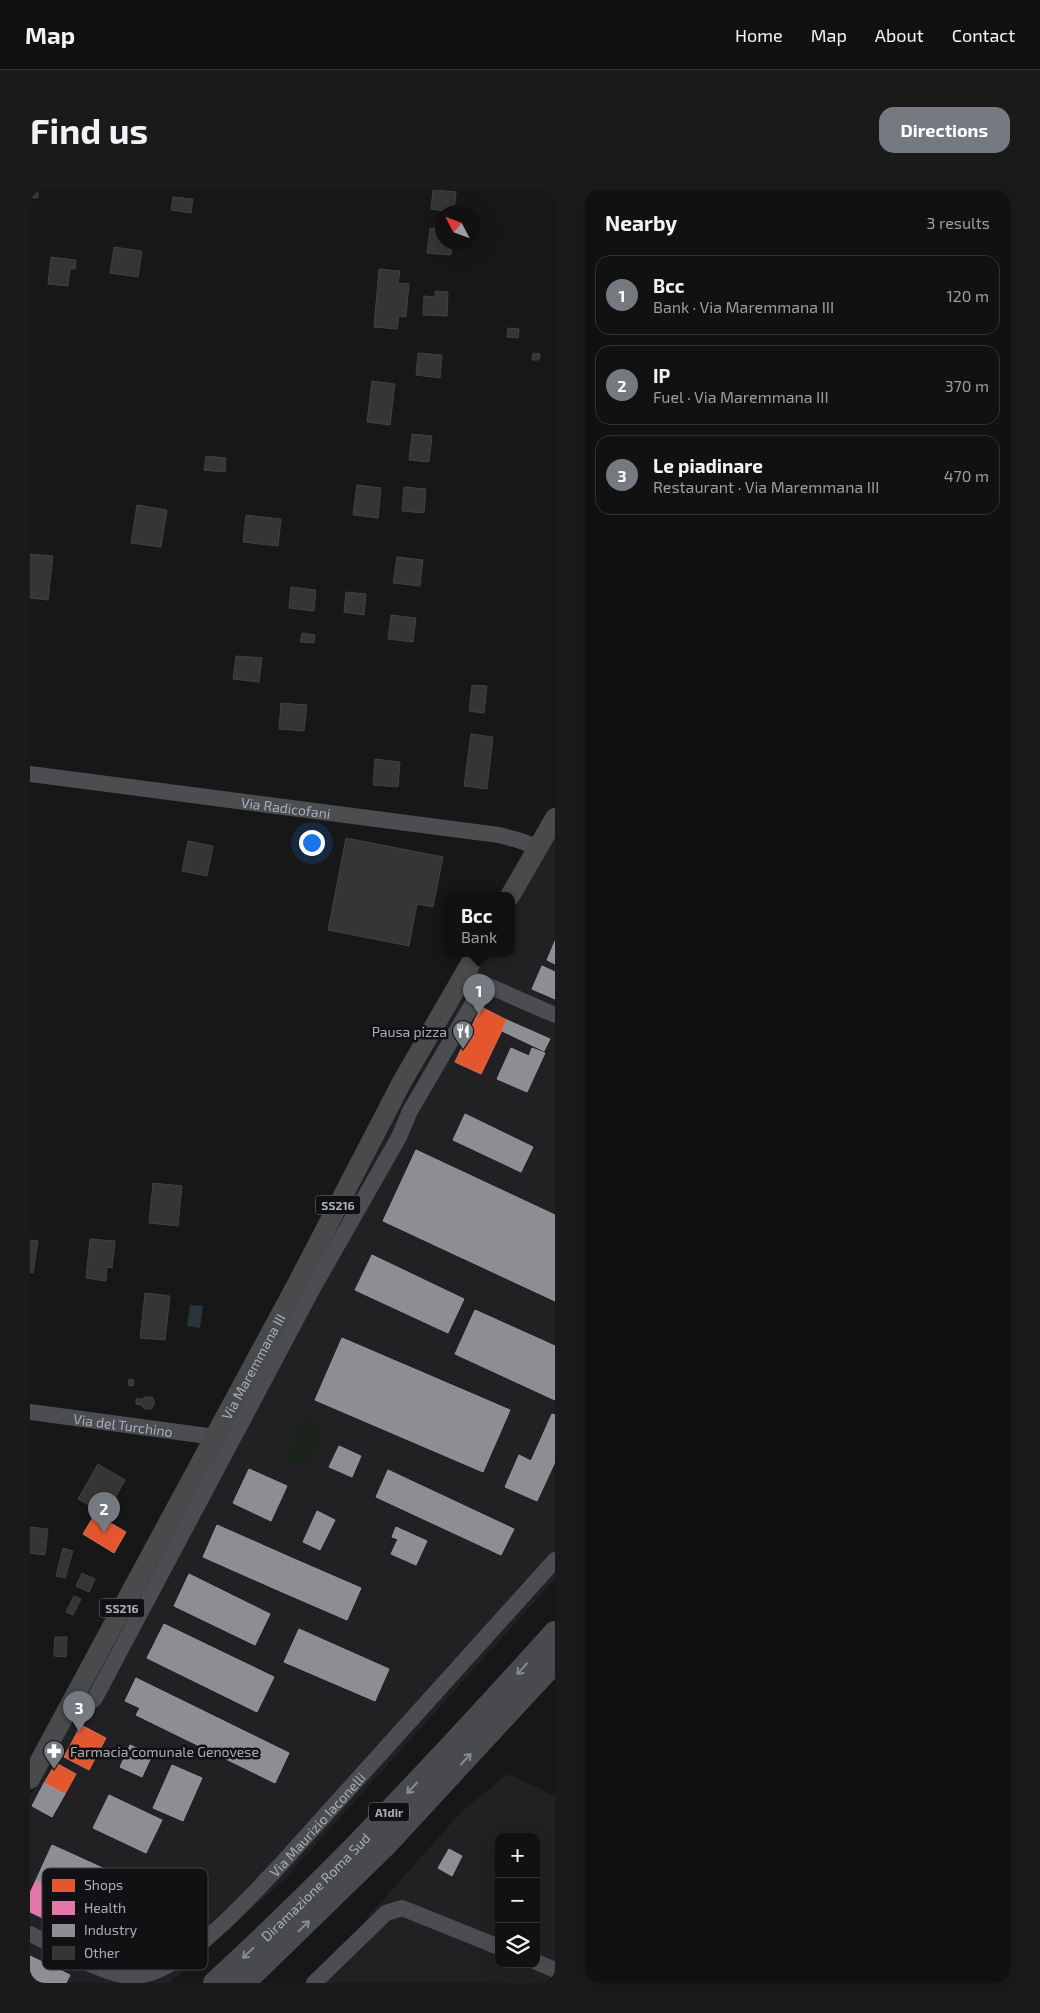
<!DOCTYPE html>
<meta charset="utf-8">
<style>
body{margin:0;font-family:"Exo 2",sans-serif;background:#1a1a1a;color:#f1f3f6}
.controls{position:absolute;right:15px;bottom:15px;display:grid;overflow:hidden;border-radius:10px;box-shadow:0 5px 20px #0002}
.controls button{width:45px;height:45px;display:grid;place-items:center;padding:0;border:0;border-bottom:1px solid #303131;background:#111;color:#f1f3f6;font:25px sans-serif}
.compass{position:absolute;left:405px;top:15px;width:45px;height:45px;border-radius:50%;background:#111;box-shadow:0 5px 20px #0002;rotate:311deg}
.you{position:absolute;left:281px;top:652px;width:18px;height:18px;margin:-12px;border:4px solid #fff;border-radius:50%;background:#1a73e8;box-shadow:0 0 0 8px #1a73e833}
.badge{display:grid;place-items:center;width:32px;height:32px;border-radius:50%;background:#757a80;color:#fff;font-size:16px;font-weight:700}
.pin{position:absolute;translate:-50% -41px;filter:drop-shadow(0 1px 2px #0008)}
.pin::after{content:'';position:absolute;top:26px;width:18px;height:15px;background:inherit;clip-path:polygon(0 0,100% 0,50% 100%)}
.popup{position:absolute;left:413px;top:702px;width:72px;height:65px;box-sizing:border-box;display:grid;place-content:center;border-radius:10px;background:#111;filter:drop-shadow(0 1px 4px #0005);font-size:16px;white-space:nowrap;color:#9c9d9f}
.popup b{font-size:19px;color:#f1f3f6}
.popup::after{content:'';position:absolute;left:50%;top:100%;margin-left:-10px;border:10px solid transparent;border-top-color:#111}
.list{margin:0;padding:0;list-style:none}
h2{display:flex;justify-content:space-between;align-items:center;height:65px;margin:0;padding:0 20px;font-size:21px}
h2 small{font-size:16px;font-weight:400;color:#9c9d9f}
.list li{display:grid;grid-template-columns:32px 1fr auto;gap:15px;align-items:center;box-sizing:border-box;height:80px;margin:0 10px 10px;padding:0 10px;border:1px solid #303131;border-radius:15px}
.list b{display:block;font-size:19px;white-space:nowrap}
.list p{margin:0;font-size:16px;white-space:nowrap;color:#9c9d9f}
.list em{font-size:16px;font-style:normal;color:#9c9d9f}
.icon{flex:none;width:28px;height:28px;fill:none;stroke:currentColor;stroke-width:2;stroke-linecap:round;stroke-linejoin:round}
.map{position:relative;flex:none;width:525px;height:1793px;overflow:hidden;border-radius:15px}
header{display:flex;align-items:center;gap:30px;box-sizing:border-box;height:70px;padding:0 25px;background:#111;border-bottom:1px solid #303131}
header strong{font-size:24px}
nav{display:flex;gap:28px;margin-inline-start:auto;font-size:18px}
.intro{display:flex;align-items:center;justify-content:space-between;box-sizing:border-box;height:120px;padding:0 30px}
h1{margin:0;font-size:35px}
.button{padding:12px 22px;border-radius:15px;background:#757a80;color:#fff;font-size:18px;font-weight:700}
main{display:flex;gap:30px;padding:0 30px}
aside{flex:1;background:#111;border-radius:15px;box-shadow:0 5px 20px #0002}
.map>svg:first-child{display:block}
.built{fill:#212123;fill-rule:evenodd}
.green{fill:#1b221b}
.water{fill:#29343a}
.shops{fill:#e4572e;stroke:#d27158}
.health{fill:#e377a8;stroke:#d188ad}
.industry{fill:#8d8d92;stroke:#95979e}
.building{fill:#353536;stroke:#3f4143}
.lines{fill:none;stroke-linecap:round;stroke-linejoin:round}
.minor{stroke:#4b4d50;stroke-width:16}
.major{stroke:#494a4c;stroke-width:20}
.highway{stroke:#494a4d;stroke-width:24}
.oneway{stroke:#878c93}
.labels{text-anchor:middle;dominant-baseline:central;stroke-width:5;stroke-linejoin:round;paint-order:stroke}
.shield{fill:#111113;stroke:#7b8087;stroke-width:1}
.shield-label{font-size:12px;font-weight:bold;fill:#a8afb9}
.street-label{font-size:14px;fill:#a8afb9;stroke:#111113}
.poi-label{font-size:14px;fill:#a8afb9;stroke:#111113;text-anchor:end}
.key{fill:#111113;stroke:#3e4045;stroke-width:1}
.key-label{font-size:14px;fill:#a8afb9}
</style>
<header>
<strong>Map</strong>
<nav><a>Home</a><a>Map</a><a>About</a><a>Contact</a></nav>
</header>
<div class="intro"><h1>Find us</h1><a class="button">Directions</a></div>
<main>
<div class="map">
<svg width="525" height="1793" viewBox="0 0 525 1793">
<rect width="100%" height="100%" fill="#171717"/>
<g class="built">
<path d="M 525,644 L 525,1389 L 254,1690 L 140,1793 L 0,1793 L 0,1606 L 363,931 L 457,764 L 482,764 L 482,721 Z"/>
<path d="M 478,1584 L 525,1606 L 525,1793 L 291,1793 L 341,1723 L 433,1620 ZM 469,1647 L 506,1647 L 506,1774 L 469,1774 Z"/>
</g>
<path class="green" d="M 274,1229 L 294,1237 L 277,1277 L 257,1269 Z"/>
<path class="water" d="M 160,1115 L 173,1116 L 170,1138 L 157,1136 Z"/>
<g class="shops">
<path d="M 451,817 L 477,830 L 451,884 L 425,872 Z"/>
<path d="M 65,1324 L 96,1342 L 84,1363 L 53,1344 Z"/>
<path d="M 51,1535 L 76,1548 L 59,1580 L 34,1567 Z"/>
<path d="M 26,1573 L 46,1584 L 35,1604 L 14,1593 Z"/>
</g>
<path class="health" d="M 6,1690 L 49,1710 L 36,1739 L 0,1722 L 0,1703 Z"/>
<g class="industry">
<path d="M 525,751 L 525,774 L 517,770 Z"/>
<path d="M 512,776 L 525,782 L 525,809 L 502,799 Z"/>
<path d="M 477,830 L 520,849 L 514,861 L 472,841 Z"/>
<path d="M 481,858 L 499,866 L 502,858 L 515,863 L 497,902 L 467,889 Z"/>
<path d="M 435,924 L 503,957 L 491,982 L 423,950 Z"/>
<path d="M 386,960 L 525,1025 L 525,1111 L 353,1031 Z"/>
<path d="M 342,1065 L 434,1109 L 418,1143 L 325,1100 Z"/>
<path d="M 445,1120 L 525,1156 L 525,1210 L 425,1164 Z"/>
<path d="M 312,1148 L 480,1220 L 453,1282 L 285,1210 Z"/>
<path d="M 522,1224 L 525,1225 L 525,1272 L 507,1311 L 475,1297 L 489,1265 L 501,1271 Z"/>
<path d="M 309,1256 L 331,1266 L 322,1287 L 299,1277 Z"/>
<path d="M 219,1279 L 257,1296 L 241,1331 L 203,1313 Z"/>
<path d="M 358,1280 L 484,1339 L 471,1365 L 346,1307 Z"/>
<path d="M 287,1321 L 305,1330 L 290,1360 L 273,1352 Z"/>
<path d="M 187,1335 L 264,1369 L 250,1401 L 173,1367 Z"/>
<path d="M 366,1337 L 397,1351 L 386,1375 L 361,1364 L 368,1349 L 362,1347 Z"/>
<path d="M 264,1369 L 331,1398 L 317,1430 L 250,1401 Z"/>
<path d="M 159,1384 L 240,1424 L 225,1455 L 144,1416 Z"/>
<path d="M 134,1434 L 244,1487 L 227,1522 L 117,1468 Z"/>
<path d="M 269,1439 L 359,1479 L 345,1511 L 254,1472 Z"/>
<path d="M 106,1488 L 259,1563 L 245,1593 L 106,1525 L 110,1518 L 95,1511 Z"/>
<path d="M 100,1555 L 122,1565 L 112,1587 L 90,1577 Z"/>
<path d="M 142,1575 L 172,1588 L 153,1631 L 123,1618 Z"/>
<path d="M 14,1593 L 35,1604 L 22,1627 L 2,1616 Z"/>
<path d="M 79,1605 L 132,1630 L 116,1663 L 63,1638 Z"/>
<path d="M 22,1655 L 77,1680 L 61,1715 L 6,1690 Z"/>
<path d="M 419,1659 L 432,1666 L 422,1686 L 408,1678 Z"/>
<path d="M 154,1702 L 165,1708 L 151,1732 L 141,1727 Z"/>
<path d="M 0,1766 L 40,1785 L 36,1793 L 0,1793 Z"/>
</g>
<g class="building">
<path d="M 0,0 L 8,0 L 8,8 L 0,7 Z"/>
<path d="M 403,0 L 426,2 L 424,22 L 401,19 Z"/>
<path d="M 143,7 L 163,9 L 161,23 L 141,20 Z"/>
<path d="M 400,38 L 412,39 L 412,52 L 422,52 L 421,65 L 397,63 Z"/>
<path d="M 84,57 L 112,61 L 108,87 L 80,83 Z"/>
<path d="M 21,67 L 46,70 L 45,79 L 40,79 L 38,96 L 18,94 Z"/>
<path d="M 349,79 L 370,81 L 368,93 L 379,94 L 376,127 L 369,126 L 367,139 L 344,137 Z"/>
<path d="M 405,101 L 418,102 L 417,126 L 393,125 L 394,106 L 405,107 Z"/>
<path d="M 478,138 L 489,139 L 488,148 L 477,147 Z"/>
<path d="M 388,163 L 412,165 L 410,188 L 386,185 Z"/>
<path d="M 503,163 L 510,164 L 509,170 L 502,170 Z"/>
<path d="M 342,191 L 365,194 L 360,235 L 337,232 Z"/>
<path d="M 382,244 L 402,246 L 399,272 L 379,270 Z"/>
<path d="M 176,266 L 196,268 L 195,282 L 174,280 Z"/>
<path d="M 327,295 L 351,298 L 348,328 L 323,325 Z"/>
<path d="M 374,297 L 396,299 L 394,323 L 372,321 Z"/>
<path d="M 107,315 L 137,320 L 131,357 L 101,353 Z"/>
<path d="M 216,325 L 251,329 L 248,356 L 213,352 Z"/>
<path d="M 0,364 L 23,366 L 18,410 L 0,408 Z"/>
<path d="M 367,367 L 393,370 L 390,396 L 363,393 Z"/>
<path d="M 261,397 L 286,400 L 284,421 L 259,418 Z"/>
<path d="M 316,402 L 336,404 L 334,425 L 314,422 Z"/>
<path d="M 361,425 L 386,428 L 383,452 L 358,449 Z"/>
<path d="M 272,443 L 285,445 L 284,453 L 270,452 Z"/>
<path d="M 206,466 L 232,468 L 229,492 L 203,489 Z"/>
<path d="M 442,495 L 457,496 L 454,523 L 439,521 Z"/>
<path d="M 251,513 L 277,515 L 274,541 L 249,539 Z"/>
<path d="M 441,544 L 463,547 L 457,599 L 434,596 Z"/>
<path d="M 345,569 L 370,572 L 368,597 L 343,595 Z"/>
<path d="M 316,648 L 413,667 L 403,717 L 387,714 L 379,756 L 298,740 Z"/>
<path d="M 158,651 L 183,656 L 177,686 L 152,681 Z"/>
<path d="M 123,993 L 152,996 L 148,1036 L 119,1033 Z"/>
<path d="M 60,1049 L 85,1051 L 82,1078 L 77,1077 L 76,1091 L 56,1088 Z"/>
<path d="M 0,1050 L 8,1051 L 3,1083 L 0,1082 Z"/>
<path d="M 115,1103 L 140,1106 L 135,1150 L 110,1148 Z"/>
<path d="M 99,1189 L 104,1190 L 103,1196 L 98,1195 Z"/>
<path d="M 115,1207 L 122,1207 L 124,1210 L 124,1215 L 121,1219 L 115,1219 L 111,1215 L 106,1214 L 106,1209 L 112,1209 Z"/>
<path d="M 68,1274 L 95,1290 L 85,1308 L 76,1303 L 66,1319 L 48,1309 Z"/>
<path d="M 0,1337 L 18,1339 L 15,1365 L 0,1363 Z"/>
<path d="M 33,1358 L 43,1361 L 35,1388 L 26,1386 Z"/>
<path d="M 52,1383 L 65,1389 L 59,1402 L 46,1396 Z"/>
<path d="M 44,1406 L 51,1409 L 43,1425 L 36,1422 Z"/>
<path d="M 25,1447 L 37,1447 L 36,1467 L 24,1466 Z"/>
</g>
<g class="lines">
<g class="minor">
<path id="s1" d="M 0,584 L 469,645 L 491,651 L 508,658"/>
<path d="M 445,790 L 525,825"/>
<path id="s2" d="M 0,1222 L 185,1247"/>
<path d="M 39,1517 L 55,1517 L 65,1508 L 283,1098 L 369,947 L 380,921 L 454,794"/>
<path id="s3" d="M 0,1744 C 26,1756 70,1783 98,1786 C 147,1791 221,1706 253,1672 L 525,1370"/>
<path d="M 506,1772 L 525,1780"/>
<path d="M 284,1793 L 356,1723 L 372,1718 L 469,1757"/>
</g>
<g class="major">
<path d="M 480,706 L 525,628"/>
<path id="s4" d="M 0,1589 L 266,1096 L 372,892 L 446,764"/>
</g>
<g class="highway">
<path id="s5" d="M 185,1793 C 305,1683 416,1564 525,1443"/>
<path d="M 213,1793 L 354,1656 L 525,1471"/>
</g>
</g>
<defs><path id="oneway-shaft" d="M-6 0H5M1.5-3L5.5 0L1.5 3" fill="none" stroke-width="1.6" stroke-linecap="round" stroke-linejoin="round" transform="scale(1.25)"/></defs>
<g class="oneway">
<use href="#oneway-shaft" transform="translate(492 1479) rotate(132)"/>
<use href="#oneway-shaft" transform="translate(436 1569) rotate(-47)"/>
<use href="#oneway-shaft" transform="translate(382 1598) rotate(133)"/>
<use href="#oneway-shaft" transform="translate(274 1736) rotate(-44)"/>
<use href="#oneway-shaft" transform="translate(218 1763) rotate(137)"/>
</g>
<defs>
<g id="restaurant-pin" transform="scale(1.125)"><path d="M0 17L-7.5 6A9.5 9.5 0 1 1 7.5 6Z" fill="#757a80" stroke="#111113"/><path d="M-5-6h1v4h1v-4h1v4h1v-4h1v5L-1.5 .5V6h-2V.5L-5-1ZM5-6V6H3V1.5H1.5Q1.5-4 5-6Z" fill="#fff"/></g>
<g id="pharmacy-pin" transform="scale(1.125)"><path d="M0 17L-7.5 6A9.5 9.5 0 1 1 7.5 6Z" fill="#757a80" stroke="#111113"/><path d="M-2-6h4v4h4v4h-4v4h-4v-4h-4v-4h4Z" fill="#fff"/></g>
</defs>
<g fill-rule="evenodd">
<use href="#restaurant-pin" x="433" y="841"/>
<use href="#pharmacy-pin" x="24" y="1561"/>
</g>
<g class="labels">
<g class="shield">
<rect x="285.5" y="1005.5" width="45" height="19" rx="4"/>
<rect x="69.5" y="1408.5" width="45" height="19" rx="4"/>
<rect x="339" y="1612.5" width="40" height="19" rx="4"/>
</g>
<g class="shield-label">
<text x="308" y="1015">SS216</text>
<text x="92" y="1418">SS216</text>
<text x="359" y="1622">A1dir</text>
</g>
<g class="street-label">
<text stroke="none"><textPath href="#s1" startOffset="258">Via Radicofani</textPath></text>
<text stroke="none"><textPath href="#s4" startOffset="469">Via Maremmana III</textPath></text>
<text stroke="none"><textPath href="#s2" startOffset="94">Via del Turchino</textPath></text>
<text stroke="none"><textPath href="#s3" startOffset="355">Via Maurizio Iaconelli</textPath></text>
<text stroke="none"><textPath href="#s5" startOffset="139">Diramazione Roma Sud</textPath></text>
</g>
<g class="poi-label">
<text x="417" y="841">Pausa pizza</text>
<text x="40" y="1561" text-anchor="start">Farmacia comunale Genovese</text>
</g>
</g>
<rect x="12" y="1678" width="166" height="102" rx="8" class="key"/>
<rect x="22" y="1689" width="23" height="13" fill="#e4572e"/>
<rect x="22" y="1711" width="23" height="14" fill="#e377a8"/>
<rect x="22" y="1734" width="23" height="13" fill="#8d8d92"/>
<rect x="22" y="1756" width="23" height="14" fill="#353536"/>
<g class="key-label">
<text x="54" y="1700">Shops</text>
<text x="54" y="1723">Health</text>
<text x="54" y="1745">Industry</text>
<text x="54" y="1768">Other</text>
</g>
</svg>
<div class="controls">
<button>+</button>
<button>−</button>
<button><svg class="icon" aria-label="layers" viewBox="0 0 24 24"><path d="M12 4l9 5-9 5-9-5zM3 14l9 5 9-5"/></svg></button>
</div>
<svg class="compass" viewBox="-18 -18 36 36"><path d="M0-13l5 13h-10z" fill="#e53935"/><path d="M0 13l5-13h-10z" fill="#9c9d9f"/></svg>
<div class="you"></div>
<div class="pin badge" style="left:449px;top:825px">1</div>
<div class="popup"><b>Bcc</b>Bank</div>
<div class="pin badge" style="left:74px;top:1343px">2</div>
<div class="pin badge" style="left:49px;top:1542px">3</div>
</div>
<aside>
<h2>Nearby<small>3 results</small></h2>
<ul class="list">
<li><span class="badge">1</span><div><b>Bcc</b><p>Bank · Via Maremmana III</p></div><em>120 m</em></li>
<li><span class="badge">2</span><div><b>IP</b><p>Fuel · Via Maremmana III</p></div><em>370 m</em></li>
<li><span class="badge">3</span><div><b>Le piadinare</b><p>Restaurant · Via Maremmana III</p></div><em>470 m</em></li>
</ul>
</aside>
</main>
